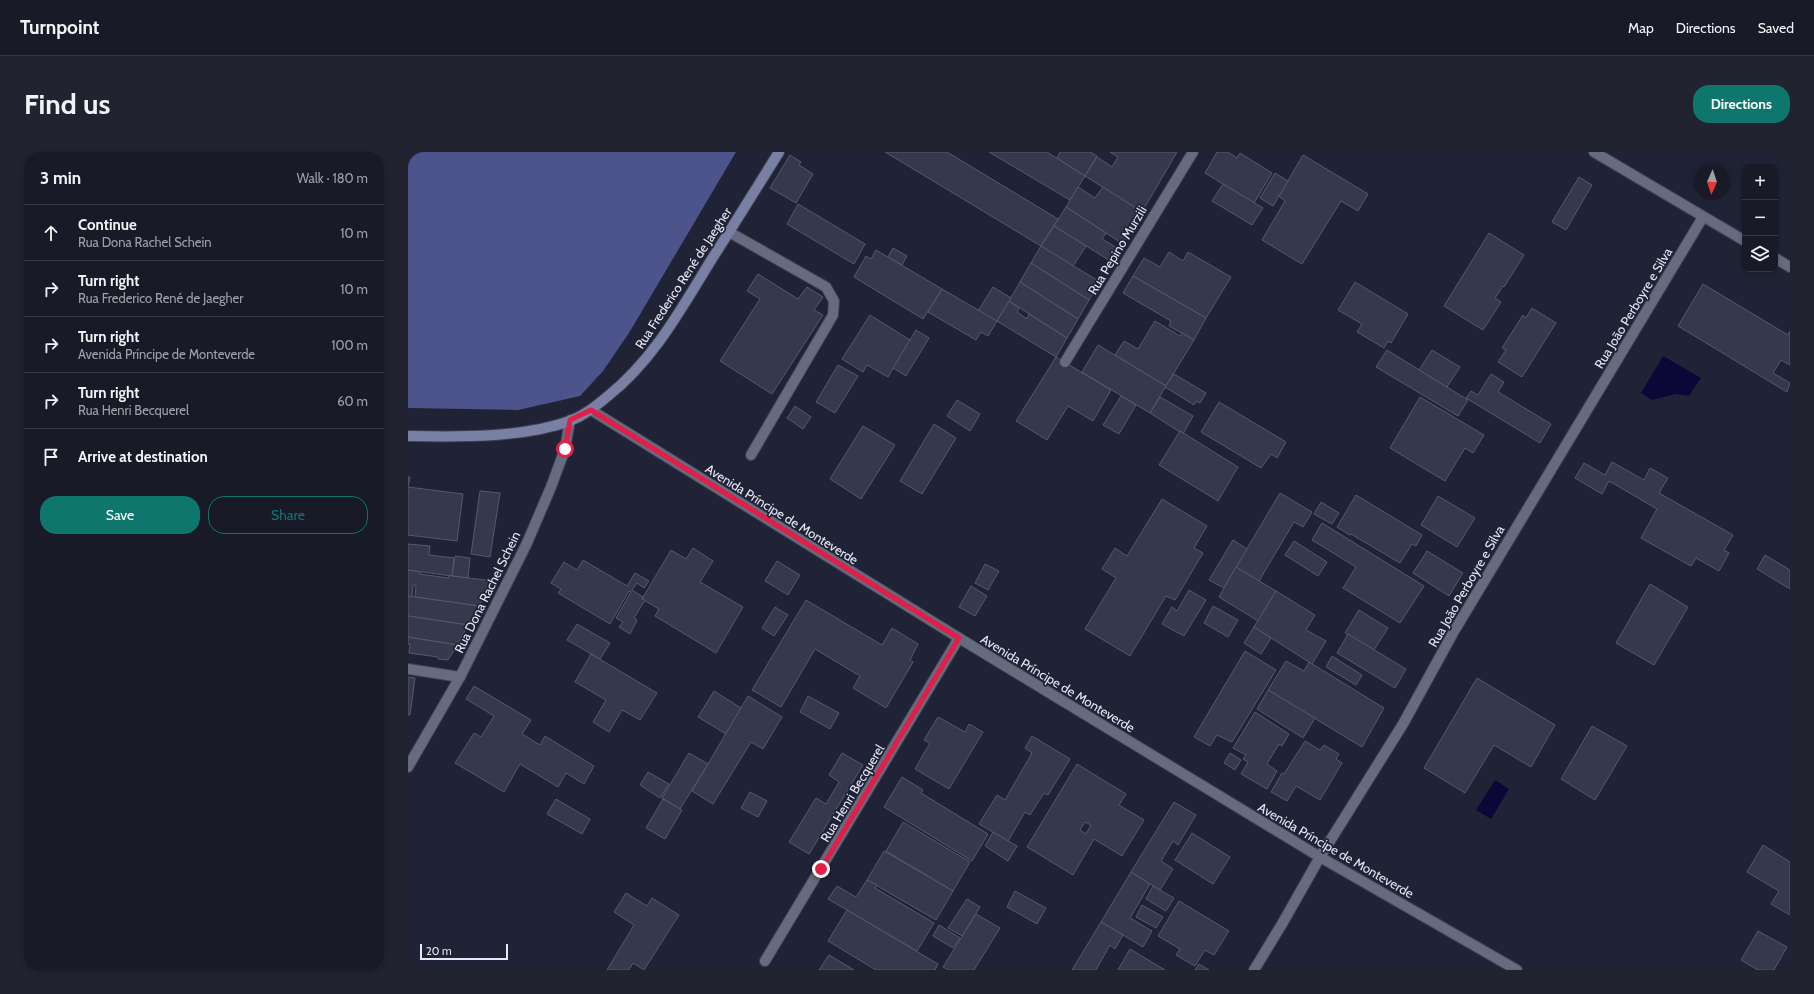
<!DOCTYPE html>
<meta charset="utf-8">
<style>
body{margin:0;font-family:Cabin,sans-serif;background:#212330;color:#f1f3f6}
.controls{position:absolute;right:12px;top:12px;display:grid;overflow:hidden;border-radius:8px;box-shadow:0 2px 6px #0003}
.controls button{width:36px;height:36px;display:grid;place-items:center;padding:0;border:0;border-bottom:1px solid #363845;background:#181a28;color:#f1f3f6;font:20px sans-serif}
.compass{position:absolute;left:1286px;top:12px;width:36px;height:36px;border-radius:50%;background:#181a28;box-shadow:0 2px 6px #0003;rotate:183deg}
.scale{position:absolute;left:12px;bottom:10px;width:88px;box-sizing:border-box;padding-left:4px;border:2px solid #e5e7f4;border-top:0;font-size:11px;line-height:14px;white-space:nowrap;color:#e5e7f4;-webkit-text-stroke:3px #202335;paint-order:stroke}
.stop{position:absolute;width:12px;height:12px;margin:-9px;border:3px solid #e11d48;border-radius:50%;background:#fff}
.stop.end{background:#e11d48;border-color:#fff;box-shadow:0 1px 4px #0008}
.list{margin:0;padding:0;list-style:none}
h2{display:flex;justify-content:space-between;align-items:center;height:52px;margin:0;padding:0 16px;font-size:17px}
h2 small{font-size:13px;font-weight:400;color:#9fa1a8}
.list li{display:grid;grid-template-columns:26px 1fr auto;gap:12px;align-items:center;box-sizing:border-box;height:56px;padding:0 16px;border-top:1px solid #363845}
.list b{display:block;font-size:15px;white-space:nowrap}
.list p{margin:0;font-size:13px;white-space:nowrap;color:#9fa1a8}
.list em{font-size:13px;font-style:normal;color:#9fa1a8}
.actions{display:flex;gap:8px;padding:12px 16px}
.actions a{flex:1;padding:9px 0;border:1px solid #0f766e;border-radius:16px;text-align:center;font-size:14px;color:#0f766e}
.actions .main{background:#0f766e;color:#fff}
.icon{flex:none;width:22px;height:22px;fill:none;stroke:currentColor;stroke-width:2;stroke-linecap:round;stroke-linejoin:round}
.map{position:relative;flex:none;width:1382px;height:818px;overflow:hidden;border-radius:16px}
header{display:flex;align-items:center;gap:24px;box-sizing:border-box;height:56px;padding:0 20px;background:#181a28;border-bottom:1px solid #363845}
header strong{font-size:19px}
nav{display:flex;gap:22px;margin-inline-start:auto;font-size:14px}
.intro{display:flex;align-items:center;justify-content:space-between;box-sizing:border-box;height:96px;padding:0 24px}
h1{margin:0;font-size:28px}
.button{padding:10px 18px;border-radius:16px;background:#0f766e;color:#fff;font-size:14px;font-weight:700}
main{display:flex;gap:24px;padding:0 24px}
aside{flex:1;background:#181a28;border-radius:16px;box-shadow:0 2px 6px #0003}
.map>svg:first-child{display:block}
.forest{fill:#4d548b}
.water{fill:#0b0737}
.building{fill:#36394c;stroke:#55596e;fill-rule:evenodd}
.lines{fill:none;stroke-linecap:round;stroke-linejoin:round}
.service-casing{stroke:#3f4150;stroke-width:12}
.minor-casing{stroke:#3f4150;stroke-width:12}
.secondary-casing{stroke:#3f4150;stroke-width:12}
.service{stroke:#666b80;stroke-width:10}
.minor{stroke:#666b80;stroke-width:10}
.secondary{stroke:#7980a4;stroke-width:10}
.route{stroke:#e11d48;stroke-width:5}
.labels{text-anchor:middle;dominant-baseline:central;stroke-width:3.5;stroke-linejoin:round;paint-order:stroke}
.street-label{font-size:13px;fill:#e5e7f4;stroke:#202335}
</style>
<header>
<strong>Turnpoint</strong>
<nav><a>Map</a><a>Directions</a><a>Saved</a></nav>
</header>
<div class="intro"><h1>Find us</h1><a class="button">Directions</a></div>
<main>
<aside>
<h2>3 min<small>Walk · 180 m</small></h2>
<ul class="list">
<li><svg class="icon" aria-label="ahead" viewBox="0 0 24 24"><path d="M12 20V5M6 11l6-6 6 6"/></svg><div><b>Continue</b><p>Rua Dona Rachel Schein</p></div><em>10 m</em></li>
<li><svg class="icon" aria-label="right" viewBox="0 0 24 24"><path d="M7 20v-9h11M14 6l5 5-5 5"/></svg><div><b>Turn right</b><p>Rua Frederico René de Jaegher</p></div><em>10 m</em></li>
<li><svg class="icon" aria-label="right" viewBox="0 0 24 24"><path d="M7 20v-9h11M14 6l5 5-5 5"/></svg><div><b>Turn right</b><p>Avenida Príncipe de Monteverde</p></div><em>100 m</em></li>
<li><svg class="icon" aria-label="right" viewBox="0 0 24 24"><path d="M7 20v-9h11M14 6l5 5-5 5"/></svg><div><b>Turn right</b><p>Rua Henri Becquerel</p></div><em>60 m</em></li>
<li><svg class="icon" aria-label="arrive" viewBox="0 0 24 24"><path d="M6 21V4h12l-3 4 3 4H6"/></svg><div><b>Arrive at destination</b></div></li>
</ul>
<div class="actions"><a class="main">Save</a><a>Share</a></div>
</aside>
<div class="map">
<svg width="1382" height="818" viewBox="0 0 1382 818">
<rect width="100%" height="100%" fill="#202335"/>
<path class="forest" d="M 0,0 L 328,0 L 221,181 L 195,219 L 172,244 L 110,258 L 0,256 Z"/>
<g class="water">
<path d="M 1255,204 L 1293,226 L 1281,244 L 1268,242 L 1244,248 L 1233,241 Z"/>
<path d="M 1087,628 L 1101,637 L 1083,667 L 1068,658 Z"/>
</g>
<g class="building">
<path d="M 477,0 L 539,0 L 650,67 L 633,94 Z"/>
<path d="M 581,0 L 639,0 L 677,24 L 662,48 Z"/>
<path d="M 652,0 L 682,0 L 689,4 L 677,24 L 649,6 Z"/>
<path d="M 702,0 L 769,0 L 734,60 L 677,24 L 689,5 L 704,15 L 710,5 Z"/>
<path d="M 809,0 L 820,0 L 829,6 L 832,1 L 864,21 L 846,51 L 797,21 Z"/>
<path d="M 382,3 L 393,10 L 391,13 L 405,22 L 388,51 L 362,36 Z"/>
<path d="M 895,3 L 960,42 L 950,59 L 933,49 L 894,112 L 854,88 L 877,49 L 871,44 Z"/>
<path d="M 867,21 L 880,29 L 865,54 L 852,46 Z"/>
<path d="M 1171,25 L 1184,33 L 1158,78 L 1144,70 Z"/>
<path d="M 815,32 L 855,56 L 844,73 L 804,49 Z"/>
<path d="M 670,35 L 687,46 L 695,35 L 734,60 L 715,92 L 658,55 Z"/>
<path d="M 390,52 L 457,92 L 446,112 L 379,72 Z"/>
<path d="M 658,55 L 698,81 L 694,87 L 711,97 L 704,110 L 646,74 Z"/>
<path d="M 646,74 L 678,94 L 665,114 L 633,94 Z"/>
<path d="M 1081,81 L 1116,103 L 1096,135 L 1095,134 L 1087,146 L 1093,150 L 1075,178 L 1036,154 Z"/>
<path d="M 633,94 L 692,130 L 681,148 L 623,111 Z"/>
<path d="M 485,96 L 499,104 L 494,113 L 480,105 Z"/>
<path d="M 468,98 L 534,137 L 515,167 L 446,125 L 458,104 L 463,107 Z"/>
<path d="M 761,100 L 775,109 L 780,100 L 823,125 L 798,166 L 725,124 L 736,106 L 752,115 Z"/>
<path d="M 623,111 L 681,148 L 670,167 L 612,130 Z"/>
<path d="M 350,122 L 390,147 L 399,135 L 415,145 L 406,158 L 415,163 L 364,242 L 312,209 L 352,147 L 339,139 Z"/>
<path d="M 725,124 L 798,166 L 786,188 L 761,174 L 763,169 L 715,141 Z"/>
<path d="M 612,130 L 670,167 L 659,186 L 601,149 Z"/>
<path d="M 947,130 L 1000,162 L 983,191 L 980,189 L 976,196 L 949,180 L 954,172 L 930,158 Z"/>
<path d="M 1295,132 L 1380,183 L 1382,179 L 1382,213 L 1373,208 L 1365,221 L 1382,231 L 1379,240 L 1270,174 Z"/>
<path d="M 585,135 L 603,146 L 589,169 L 570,159 Z"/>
<path d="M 534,137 L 589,169 L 580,184 L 573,180 L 568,188 L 520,160 Z"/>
<path d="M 601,149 L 611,156 L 609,160 L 619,167 L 621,162 L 659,186 L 648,205 L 589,169 Z"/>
<path d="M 1124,156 L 1148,171 L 1114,225 L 1090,210 L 1098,198 L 1094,196 L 1115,163 L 1118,166 Z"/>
<path d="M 462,163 L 502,188 L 480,225 L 459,213 L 455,220 L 434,207 Z"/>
<path d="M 747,169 L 772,184 L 774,181 L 786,188 L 758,234 L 707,203 L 716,189 L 730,197 Z"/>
<path d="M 508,178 L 521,186 L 498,224 L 485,216 Z"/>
<path d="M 690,193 L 758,234 L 742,261 L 674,220 Z"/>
<path d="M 979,198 L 1060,248 L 1050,264 L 968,215 Z"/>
<path d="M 1024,198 L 1052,215 L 1039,235 L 1011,218 Z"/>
<path d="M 648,205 L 703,238 L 685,269 L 660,254 L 639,288 L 608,269 Z"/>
<path d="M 430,213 L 450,224 L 427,261 L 408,250 Z"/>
<path d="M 766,222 L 798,241 L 792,251 L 788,249 L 786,253 L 757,235 Z"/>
<path d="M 1083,222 L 1096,230 L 1090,240 L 1143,272 L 1132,291 L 1058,246 L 1063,239 L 1070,243 Z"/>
<path d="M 713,244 L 728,253 L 711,282 L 695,273 Z"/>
<path d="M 752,245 L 785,264 L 775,282 L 742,261 Z"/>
<path d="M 1012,245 L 1076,283 L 1065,301 L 1057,296 L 1037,329 L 982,296 Z"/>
<path d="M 549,248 L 572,262 L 562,279 L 539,264 Z"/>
<path d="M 811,250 L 878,290 L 869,306 L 863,302 L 853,316 L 793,280 Z"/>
<path d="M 387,254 L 403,265 L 395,277 L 379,266 Z"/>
<path d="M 526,272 L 548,286 L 514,342 L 492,329 Z"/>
<path d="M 455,274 L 487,293 L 453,347 L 422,327 Z"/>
<path d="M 772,279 L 830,315 L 810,349 L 751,313 Z"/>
<path d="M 1204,310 L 1236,328 L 1242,316 L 1260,326 L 1251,341 L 1325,383 L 1316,398 L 1321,401 L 1311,419 L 1288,406 L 1283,414 L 1233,386 L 1249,357 L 1201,329 L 1194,342 L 1167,326 L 1176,311 L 1197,323 Z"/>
<path d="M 0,325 L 2,325 L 0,335 L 55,342 L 49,389 L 0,383 Z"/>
<path d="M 72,339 L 92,341 L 82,405 L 63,402 Z"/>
<path d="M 872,341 L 904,360 L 895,375 L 886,370 L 851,429 L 828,415 Z"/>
<path d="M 948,343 L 1014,383 L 1008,394 L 1004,392 L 992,411 L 943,382 L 942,383 L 929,375 Z"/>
<path d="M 1030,344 L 1067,366 L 1049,395 L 1013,373 Z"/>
<path d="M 754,347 L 799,374 L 786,396 L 795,401 L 767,448 L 758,444 L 722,504 L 677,477 L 708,426 L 694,417 L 707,396 L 719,404 Z"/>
<path d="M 913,350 L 931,361 L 924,372 L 906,362 Z"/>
<path d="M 914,371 L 1016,434 L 992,471 L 935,436 L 948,415 L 904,388 Z"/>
<path d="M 825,388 L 839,397 L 816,436 L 801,428 Z"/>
<path d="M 886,389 L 919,410 L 910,424 L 877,403 Z"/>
<path d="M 0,392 L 22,394 L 21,403 L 46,406 L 44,424 L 0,418 Z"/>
<path d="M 285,396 L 305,409 L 292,430 L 335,455 L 308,501 L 247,464 L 251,457 L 234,447 L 263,398 L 278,407 Z"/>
<path d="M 1019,399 L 1055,421 L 1041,444 L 1005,421 Z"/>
<path d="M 1357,403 L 1382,418 L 1382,437 L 1349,417 Z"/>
<path d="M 47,404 L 62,406 L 60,426 L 44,424 Z"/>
<path d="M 175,408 L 219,434 L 227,421 L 241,429 L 236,436 L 229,431 L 224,438 L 235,445 L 234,447 L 237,448 L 226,466 L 229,468 L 222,482 L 211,475 L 215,470 L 208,466 L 223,440 L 221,439 L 202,472 L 150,441 L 153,437 L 143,431 L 156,410 L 169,418 Z"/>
<path d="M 369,409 L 392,423 L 380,443 L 357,429 Z"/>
<path d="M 577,412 L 591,419 L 580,438 L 567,431 Z"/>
<path d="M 828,415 L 868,439 L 850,469 L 811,445 Z"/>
<path d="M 0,418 L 13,420 L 12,422 L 40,426 L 41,423 L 44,424 L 86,429 L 71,454 L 7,445 L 8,433 L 5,433 L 4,445 L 0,444 Z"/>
<path d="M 1242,432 L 1280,455 L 1246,513 L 1208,491 Z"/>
<path d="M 563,434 L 579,444 L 567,464 L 551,455 Z"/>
<path d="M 781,438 L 798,448 L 776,484 L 754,472 L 764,455 L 769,459 Z"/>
<path d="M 868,439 L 907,463 L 898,478 L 918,489 L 904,512 L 846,475 Z"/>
<path d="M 0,444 L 7,445 L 71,454 L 60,473 L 0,464 Z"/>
<path d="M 398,448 L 474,493 L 484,476 L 510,492 L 502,508 L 505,510 L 478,556 L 445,536 L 452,524 L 407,497 L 373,555 L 344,538 Z"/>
<path d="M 805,454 L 830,468 L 820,485 L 796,471 Z"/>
<path d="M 367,455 L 380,463 L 366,484 L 354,476 Z"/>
<path d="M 951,458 L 980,476 L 966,498 L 937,481 Z"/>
<path d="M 0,464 L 60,473 L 49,493 L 0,485 Z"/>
<path d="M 169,472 L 202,491 L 192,507 L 159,488 Z"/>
<path d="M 846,475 L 863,486 L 853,502 L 836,491 Z"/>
<path d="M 940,482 L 998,517 L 987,536 L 929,501 Z"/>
<path d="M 0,485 L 49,493 L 40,508 L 30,507 L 30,505 L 1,501 L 2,492 L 0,492 Z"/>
<path d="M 837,499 L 868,518 L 824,590 L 809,583 L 802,594 L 786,585 Z"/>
<path d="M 183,502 L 249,541 L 232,568 L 214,558 L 201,580 L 185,570 L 198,548 L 167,530 Z"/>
<path d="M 924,504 L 954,523 L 948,533 L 918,515 Z"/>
<path d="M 878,509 L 896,519 L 901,510 L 976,556 L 954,595 L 860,538 Z"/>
<path d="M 0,525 L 7,526 L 2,563 L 0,563 Z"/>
<path d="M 1069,526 L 1147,573 L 1123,615 L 1086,593 L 1057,641 L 1016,616 Z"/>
<path d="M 66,534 L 123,568 L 114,582 L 132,593 L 137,584 L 186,614 L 176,632 L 158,621 L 150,635 L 112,612 L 96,640 L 47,611 L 66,581 L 73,585 L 86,564 L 58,547 Z"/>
<path d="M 860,538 L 907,566 L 895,586 L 849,557 Z"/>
<path d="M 306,539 L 333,556 L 318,582 L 290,565 Z"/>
<path d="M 340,544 L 374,565 L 355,597 L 343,590 L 305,652 L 284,639 Z"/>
<path d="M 400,544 L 431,561 L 422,577 L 392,560 Z"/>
<path d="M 847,560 L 881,582 L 874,594 L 871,592 L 859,612 L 869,619 L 859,637 L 833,622 L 840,610 L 835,607 L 838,603 L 825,596 Z"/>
<path d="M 530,565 L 557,580 L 561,572 L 575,580 L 541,637 L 507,617 L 522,591 L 516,588 Z"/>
<path d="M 1184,574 L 1219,594 L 1187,648 L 1153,627 Z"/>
<path d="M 624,584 L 662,607 L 640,643 L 636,641 L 622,663 L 617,660 L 600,689 L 571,672 L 589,643 L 597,648 L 624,601 L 617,596 Z"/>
<path d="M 897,589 L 912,598 L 916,593 L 931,602 L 928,607 L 934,611 L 912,648 L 888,634 L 879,649 L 863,640 L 874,621 L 876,622 Z"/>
<path d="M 281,601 L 300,612 L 272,657 L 254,646 Z"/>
<path d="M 434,601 L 455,613 L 401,702 L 381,690 L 408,646 L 418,652 L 431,630 L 421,623 Z"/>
<path d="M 822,601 L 833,608 L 827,618 L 816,611 Z"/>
<path d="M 669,612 L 718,642 L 711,653 L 736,668 L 714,704 L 686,687 L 665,723 L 619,695 ZM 677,670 L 683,673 L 678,682 L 672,678 Z"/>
<path d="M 240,620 L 261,632 L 252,646 L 232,633 Z"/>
<path d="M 494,625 L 515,638 L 513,641 L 580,682 L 564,709 L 476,655 Z"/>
<path d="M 342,640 L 359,649 L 350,665 L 333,656 Z"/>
<path d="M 148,647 L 182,667 L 174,682 L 139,662 Z"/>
<path d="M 255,647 L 274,658 L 257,687 L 238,676 Z"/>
<path d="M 766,650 L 788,663 L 770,693 L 765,689 L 753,709 L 765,717 L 752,738 L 723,720 Z"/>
<path d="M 495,670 L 562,710 L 545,739 L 478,699 Z"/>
<path d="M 585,680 L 609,694 L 600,709 L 577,694 Z"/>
<path d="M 784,681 L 822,705 L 805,732 L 767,708 Z"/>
<path d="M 1355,693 L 1382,710 L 1382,763 L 1363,752 L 1371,739 L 1339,720 Z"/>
<path d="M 476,699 L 545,739 L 528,768 L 459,728 Z"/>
<path d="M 723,720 L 742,732 L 722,766 L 744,779 L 735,795 L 693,770 Z"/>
<path d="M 459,728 L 469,733 L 467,736 L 526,771 L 509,799 L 420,747 L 429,734 L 448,745 Z"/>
<path d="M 745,734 L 766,746 L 758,759 L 738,747 Z"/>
<path d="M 607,739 L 638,756 L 629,772 L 599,755 Z"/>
<path d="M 218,741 L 239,754 L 244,746 L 271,763 L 236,818 L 225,811 L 221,818 L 199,818 L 226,773 L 206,760 Z"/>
<path d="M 559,747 L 572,755 L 554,784 L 540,776 Z"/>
<path d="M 771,749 L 821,779 L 806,803 L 797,798 L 787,814 L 768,803 L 772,797 L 750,784 Z"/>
<path d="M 734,753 L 755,765 L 748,776 L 728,765 Z"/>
<path d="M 439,758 L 530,812 L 527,818 L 468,818 L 420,789 Z"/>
<path d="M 568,762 L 592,776 L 566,818 L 541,818 L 535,815 Z"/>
<path d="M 693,770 L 715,783 L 707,797 L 702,793 L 688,818 L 664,818 Z"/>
<path d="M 531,773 L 552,786 L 545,796 L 525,784 Z"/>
<path d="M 1350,779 L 1379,795 L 1366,818 L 1350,818 L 1333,808 Z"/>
<path d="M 722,797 L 757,818 L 710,818 Z"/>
<path d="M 421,803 L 446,818 L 411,818 Z"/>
<path d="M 791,812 L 801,818 L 787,818 Z"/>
</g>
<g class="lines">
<g class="service-casing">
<path id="service" d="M 321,80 L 418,135 L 426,149 L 425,163 L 343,303"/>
</g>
<g class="minor-casing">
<g id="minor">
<path d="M 1186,0 L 1337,89"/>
<path d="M 1367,106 L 1382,115"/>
<path d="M 657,210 L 785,0"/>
<path d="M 183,258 L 551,486 L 912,705 L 1109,818"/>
<path d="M 0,517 L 52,525"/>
<path d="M 0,615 L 52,525 L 119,391 L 143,335 L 157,297 L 162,268"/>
<path d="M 357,809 L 551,486"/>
<path d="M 846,818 L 874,772 L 912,705 L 995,572 L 1045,481 L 1295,65"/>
</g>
</g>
<g class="secondary-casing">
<path id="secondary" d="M 0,284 C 51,285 114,286 162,269 C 177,263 188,254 200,244 C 245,208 272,159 302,110 C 325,74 348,37 371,0"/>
</g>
<use href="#service" class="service"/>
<use href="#minor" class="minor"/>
<use href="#secondary" class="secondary"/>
</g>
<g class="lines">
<path class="route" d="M 157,297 L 162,268 L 183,258 L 551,486 L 413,717"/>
</g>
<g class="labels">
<g class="street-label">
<text transform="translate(709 98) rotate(-59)">Rua Pepino Murzili</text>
<text transform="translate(275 126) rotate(-57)">Rua Frederico René de Jaegher</text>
<text transform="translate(1225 156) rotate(-59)">Rua João Perboyre e Silva</text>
<text transform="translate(374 362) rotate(32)">Avenida Príncipe de Monteverde</text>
<text transform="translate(1058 434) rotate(-60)">Rua João Perboyre e Silva</text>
<text transform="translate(79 440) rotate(-64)">Rua Dona Rachel Schein</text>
<text transform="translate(650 531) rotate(31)">Avenida Príncipe de Monteverde</text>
<text transform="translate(444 641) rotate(-59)">Rua Henri Becquerel</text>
<text transform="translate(928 698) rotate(30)">Avenida Príncipe de Monteverde</text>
</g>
</g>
</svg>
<div class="controls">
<button>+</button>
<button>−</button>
<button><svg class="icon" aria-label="layers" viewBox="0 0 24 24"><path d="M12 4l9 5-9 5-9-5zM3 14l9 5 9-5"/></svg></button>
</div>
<svg class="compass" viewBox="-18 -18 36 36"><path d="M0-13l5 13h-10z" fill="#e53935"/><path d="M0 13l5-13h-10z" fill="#9fa1a8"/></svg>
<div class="scale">20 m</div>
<div class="stop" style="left:157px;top:297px"></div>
<div class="stop end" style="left:413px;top:717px"></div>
</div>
</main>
